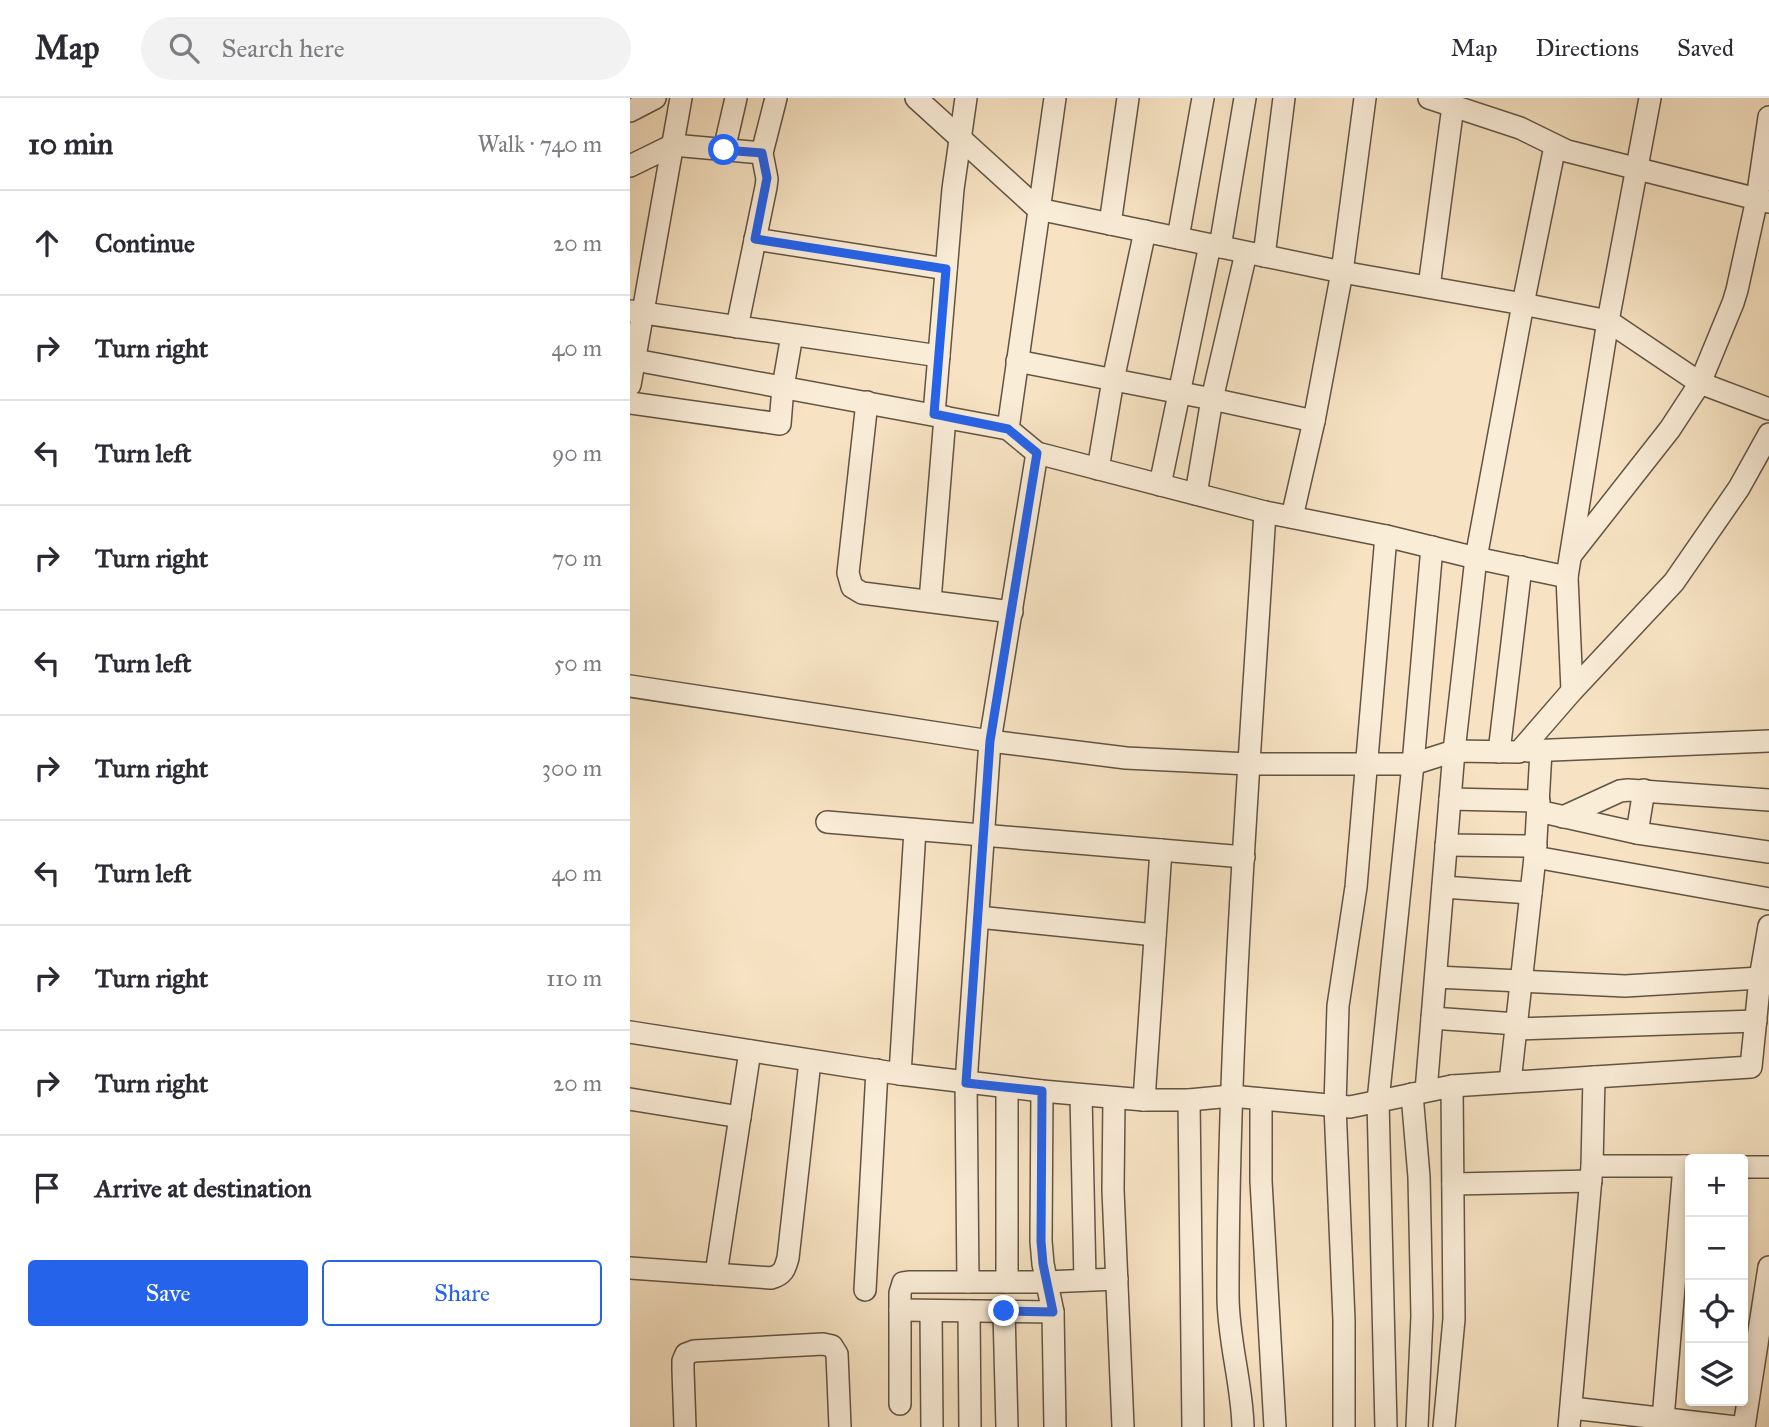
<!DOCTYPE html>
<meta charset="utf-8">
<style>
body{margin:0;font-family:"IM FELL Great Primer",serif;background:#f2f2f3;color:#2b2b33}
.controls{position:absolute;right:21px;bottom:21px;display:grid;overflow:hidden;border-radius:7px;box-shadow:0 4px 10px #0003}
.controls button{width:63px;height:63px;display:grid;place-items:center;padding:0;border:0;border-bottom:2px solid #e1e1e2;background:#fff;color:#2b2b33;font:35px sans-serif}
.stop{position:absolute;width:21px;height:21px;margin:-16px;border:5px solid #2563eb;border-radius:50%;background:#fff}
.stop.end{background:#2563eb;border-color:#fff;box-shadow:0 2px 7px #0008}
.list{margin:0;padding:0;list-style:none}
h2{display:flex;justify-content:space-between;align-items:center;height:91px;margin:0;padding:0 28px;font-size:30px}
h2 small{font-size:23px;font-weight:400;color:#7c7c81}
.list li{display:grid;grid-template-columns:46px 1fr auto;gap:21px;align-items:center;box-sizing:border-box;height:105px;padding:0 28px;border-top:2px solid #e1e1e2}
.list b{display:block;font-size:26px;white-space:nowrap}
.list em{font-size:23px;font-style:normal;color:#7c7c81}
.actions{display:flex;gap:14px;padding:21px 28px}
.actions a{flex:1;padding:16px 0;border:2px solid #2563eb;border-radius:7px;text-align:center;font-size:24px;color:#2563eb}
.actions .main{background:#2563eb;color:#fff}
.icon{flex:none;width:38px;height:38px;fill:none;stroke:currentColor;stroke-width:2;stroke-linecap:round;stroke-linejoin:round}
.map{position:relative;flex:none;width:1139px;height:1329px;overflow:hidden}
header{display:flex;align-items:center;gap:42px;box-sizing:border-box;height:98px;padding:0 35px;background:#fff;border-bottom:2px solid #e1e1e2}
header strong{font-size:33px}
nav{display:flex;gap:38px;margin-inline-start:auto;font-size:24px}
.search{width:490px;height:63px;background:#f2f2f3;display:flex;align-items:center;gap:18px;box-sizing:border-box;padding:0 24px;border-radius:38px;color:#7c7c81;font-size:26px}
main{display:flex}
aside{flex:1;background:#fff}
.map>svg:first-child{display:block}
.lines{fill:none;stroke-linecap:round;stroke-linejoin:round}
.minor-casing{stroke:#625443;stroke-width:24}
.minor{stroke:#faedd8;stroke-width:21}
.route{stroke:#2563eb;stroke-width:9}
</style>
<header>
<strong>Map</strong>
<div class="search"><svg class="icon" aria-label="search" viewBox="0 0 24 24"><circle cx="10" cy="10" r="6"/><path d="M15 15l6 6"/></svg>Search here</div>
<nav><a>Map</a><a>Directions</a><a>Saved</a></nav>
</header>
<main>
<aside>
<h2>10 min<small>Walk · 740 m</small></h2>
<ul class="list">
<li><svg class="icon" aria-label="ahead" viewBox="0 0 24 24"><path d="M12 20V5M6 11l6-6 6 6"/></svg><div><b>Continue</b></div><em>20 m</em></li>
<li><svg class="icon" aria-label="right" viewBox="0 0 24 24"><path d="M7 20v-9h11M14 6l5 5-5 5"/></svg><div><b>Turn right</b></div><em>40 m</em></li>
<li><svg class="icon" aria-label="left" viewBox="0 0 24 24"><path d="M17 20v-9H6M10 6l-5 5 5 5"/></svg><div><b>Turn left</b></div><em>90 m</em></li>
<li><svg class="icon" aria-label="right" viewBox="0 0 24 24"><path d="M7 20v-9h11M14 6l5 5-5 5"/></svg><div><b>Turn right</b></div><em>70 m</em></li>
<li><svg class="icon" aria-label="left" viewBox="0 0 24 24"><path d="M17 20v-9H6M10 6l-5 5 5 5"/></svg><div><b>Turn left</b></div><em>50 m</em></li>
<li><svg class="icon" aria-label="right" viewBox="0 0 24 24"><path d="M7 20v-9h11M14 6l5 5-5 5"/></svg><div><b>Turn right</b></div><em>300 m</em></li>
<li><svg class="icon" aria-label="left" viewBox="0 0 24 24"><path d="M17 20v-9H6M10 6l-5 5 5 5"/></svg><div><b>Turn left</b></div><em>40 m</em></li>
<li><svg class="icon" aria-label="right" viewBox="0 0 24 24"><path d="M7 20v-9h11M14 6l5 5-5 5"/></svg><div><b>Turn right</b></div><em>110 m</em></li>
<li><svg class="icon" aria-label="right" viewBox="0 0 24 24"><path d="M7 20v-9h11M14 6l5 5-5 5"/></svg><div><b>Turn right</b></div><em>20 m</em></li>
<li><svg class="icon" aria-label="arrive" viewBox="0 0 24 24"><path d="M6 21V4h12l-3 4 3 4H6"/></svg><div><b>Arrive at destination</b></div></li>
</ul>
<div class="actions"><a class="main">Save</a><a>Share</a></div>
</aside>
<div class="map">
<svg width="1139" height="1329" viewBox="0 0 1139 1329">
<rect width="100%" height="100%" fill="#f7e3c3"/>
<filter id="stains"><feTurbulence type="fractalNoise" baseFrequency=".00286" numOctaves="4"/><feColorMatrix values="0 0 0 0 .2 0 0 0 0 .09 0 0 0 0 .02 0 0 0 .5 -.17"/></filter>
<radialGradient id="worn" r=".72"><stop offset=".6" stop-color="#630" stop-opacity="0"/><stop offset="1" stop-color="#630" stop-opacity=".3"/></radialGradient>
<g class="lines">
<g class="minor-casing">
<g id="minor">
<path d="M 286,0 L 408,111 L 712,174 L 893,206 L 978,223 L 1070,285 L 1139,311"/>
<path d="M 425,0 L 378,331 L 407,355 L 635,414 L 756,438 L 846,460 L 893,206 L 925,48"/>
<path d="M 799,0 L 890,30 L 937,53 L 1139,104"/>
<path d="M 0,13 L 25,0"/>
<path d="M 94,52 L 106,0"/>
<path d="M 0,68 L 43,47 L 132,55"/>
<path d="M 480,126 L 498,0"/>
<path d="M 548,140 L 573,0"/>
<path d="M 125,141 L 316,171"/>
<path d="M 590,149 L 615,0"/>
<path d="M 634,158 L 654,0"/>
<path d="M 799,189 L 823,8"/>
<path d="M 0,213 L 309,258"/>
<path d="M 107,229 L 136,89 L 137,81 L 132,55 L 146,0"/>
<path d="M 5,262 L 378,331"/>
<path d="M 387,263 L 582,301 L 684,323"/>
<path d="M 0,287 L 51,0"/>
<path d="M 237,304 L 218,475 L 222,489 L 232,495 L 382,514"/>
<path d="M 0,305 L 150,326 L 153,289 L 162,237"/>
<path d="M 304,316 L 323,91 L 336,0"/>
<path d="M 468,371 L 483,282 L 515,133"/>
<path d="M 530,387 L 580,147"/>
<path d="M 566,396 L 582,301 L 616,155"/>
<path d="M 662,419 L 684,323 L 712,174 L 735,0"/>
<path d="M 941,457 L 1040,331 L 1070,285 L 1103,205 L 1107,192 L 1127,101 L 1139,19"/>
<path d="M 300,503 L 315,319"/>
<path d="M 0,588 L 360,643 L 496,660 L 619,666 L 783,666 L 824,653 L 889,654 L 942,593 L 1044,484 L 1109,390 L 1139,336"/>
<path d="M 942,593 L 937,479 L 978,223 L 1020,0"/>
<path d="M 898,653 L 1139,643"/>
<path d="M 869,654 L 891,469"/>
<path d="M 820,701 L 909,703"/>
<path d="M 908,713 L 1007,735 L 1139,754"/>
<path d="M 933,719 L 990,693 L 998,692 L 1139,702"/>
<path d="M 197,724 L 614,759"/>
<path d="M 1007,735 L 1014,692"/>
<path d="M 816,747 L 906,748"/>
<path d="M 905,759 L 1139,801"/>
<path d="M 813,789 L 901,795"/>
<path d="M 348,819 L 525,837"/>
<path d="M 806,879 L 995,888 L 1130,880"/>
<path d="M 802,920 L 887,926"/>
<path d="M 887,931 L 1126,923"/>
<path d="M 0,934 L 270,976 L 412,993 L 514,1002 L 559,1002 L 601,998 L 720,1009 L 822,988 L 1121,969 L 1130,880 L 1139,828"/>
<path d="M 270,976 L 285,732"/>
<path d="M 880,984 L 905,759 L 911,653"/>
<path d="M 412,993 L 411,1143 L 413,1166 L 423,1214 L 425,1329"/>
<path d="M 796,993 L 824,653 L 846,460 L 937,479"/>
<path d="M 782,996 L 789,1079 L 792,1218 L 787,1329"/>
<path d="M 451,997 L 455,1182"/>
<path d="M 484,1000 L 483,1092 L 493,1329"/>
<path d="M 0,1001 L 110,1019"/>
<path d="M 631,1001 L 631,1083 L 645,1329"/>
<path d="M 514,1002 L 531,752"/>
<path d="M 559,1002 L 563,1329"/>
<path d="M 962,1068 L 1060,1068"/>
<path d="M 1113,1069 L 1139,1069"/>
<path d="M 823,1086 L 961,1083"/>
<path d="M 0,1170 L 141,1180 C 153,1177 155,1171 158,1160 L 180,963"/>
<path d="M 86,1176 L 120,953"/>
<path d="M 338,1184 L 336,985 L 360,643 L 407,355"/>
<path d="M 377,1184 L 377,989"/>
<path d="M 235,1192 L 247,972"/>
<path d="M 270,1212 L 423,1214"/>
<path d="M 301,1213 L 302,1329"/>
<path d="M 339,1213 L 340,1329"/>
<path d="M 374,1214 L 377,1329"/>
<path d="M 270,1306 L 270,1195 L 273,1185 L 280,1184 L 416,1184 L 487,1181"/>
<path d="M 942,1310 L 1106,1329"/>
<path d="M 1033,1321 L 1054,1068"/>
<path d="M 55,1329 L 53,1272 L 53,1263 L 56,1256 L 64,1253 L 193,1246 L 202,1248 L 207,1256 L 210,1329"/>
<path d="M 613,1329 C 612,1285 598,1242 598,1198 C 598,936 619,675 635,414"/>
<path d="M 714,1329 L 714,1222 L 705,1008 L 708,908 L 726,789 L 756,438"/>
<path d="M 756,1329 L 748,1003 L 783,666 L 802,449"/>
<path d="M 814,1329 L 824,1221 L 822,988"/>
<path d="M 939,1329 L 962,1068 L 964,979"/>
<path d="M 1114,1329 L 1139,1169"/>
</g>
</g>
<use href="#minor" class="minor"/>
</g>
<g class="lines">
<path class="route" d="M 94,52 L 132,55 L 137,80 L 125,141 L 316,171 L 304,316 L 378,331 L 407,355 L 360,643 L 336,985 L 412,993 L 411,1143 L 413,1166 L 423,1214 L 374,1213"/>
</g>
<rect width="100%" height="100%" filter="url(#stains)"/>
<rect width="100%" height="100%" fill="url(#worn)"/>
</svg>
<div class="controls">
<button>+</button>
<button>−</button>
<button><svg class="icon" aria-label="locate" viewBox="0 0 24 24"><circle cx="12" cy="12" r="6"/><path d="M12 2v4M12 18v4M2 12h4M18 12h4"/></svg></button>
<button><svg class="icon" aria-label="layers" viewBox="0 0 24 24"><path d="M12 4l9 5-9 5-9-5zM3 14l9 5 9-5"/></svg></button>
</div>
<div class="stop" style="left:94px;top:52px"></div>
<div class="stop end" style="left:374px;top:1213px"></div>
</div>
</main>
